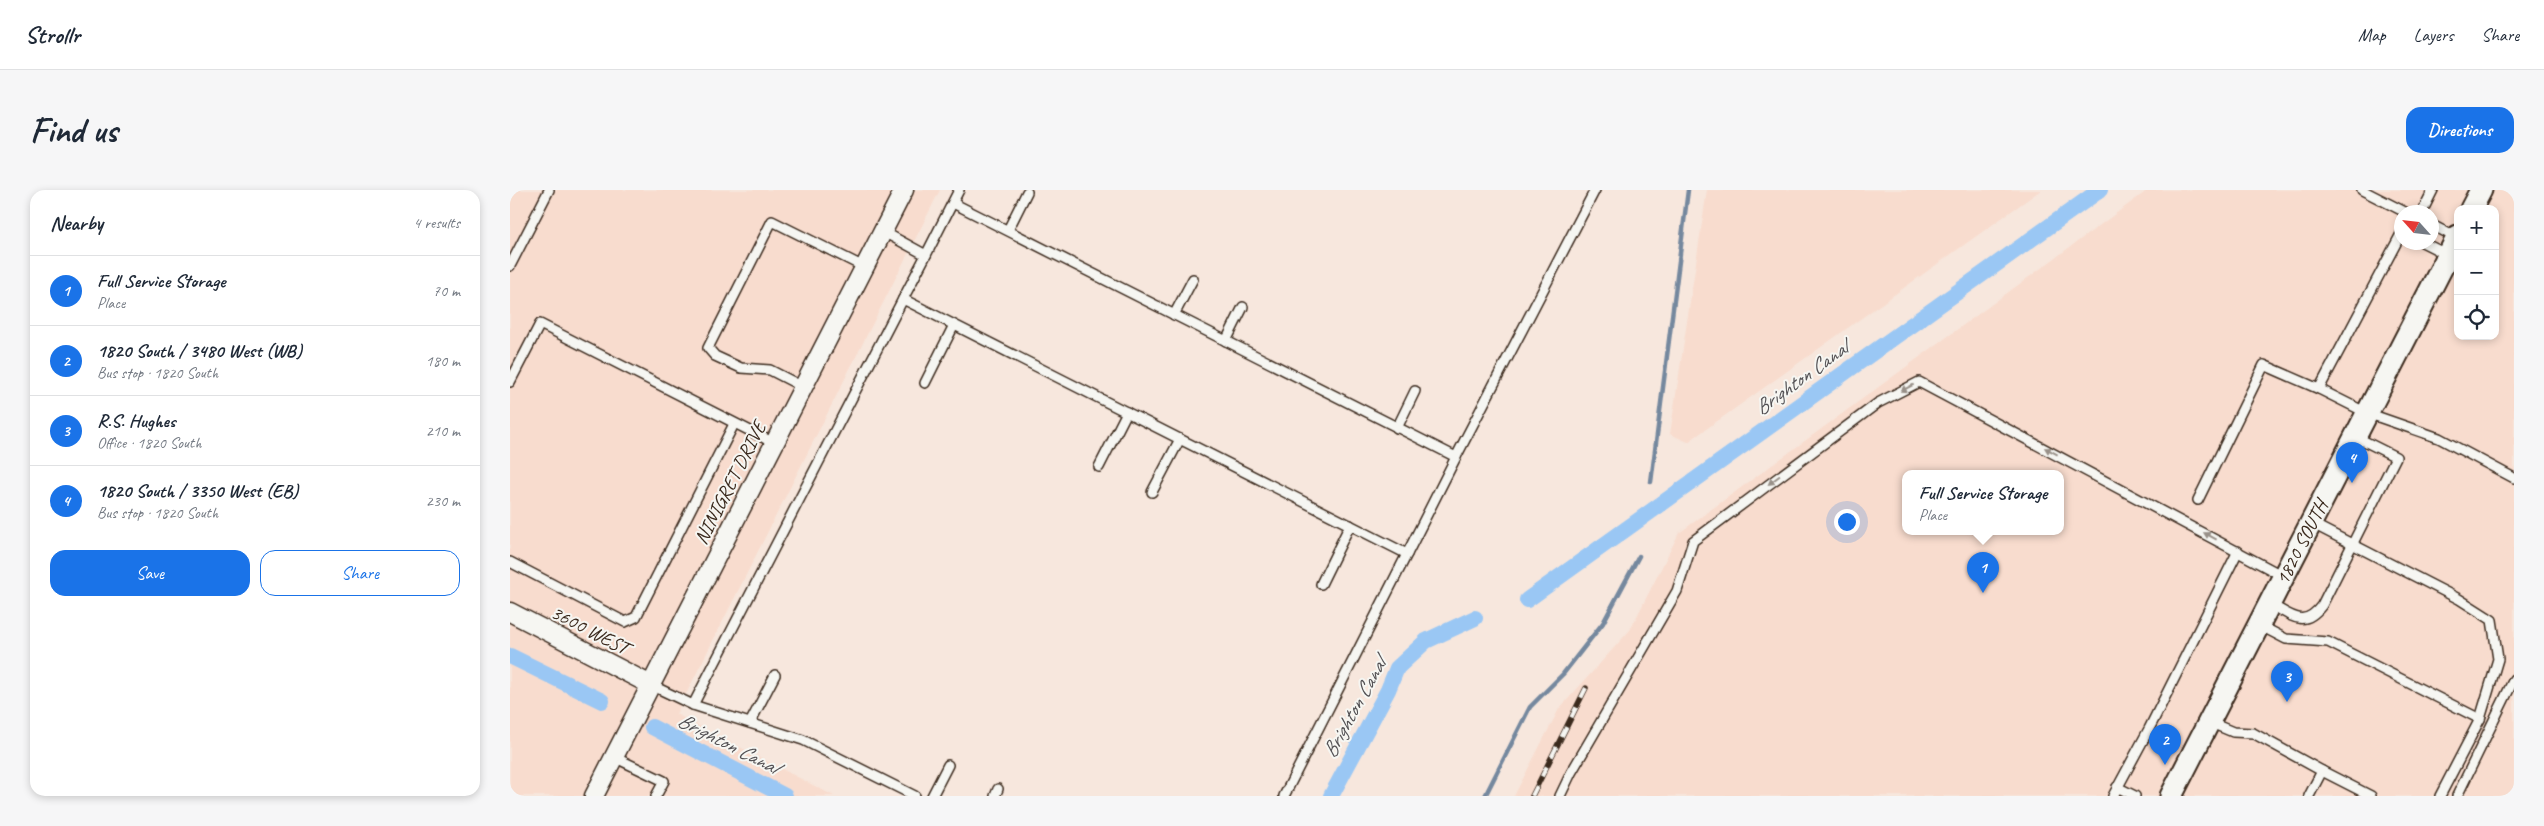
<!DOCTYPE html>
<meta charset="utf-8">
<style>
body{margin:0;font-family:Caveat,sans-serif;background:#f6f6f7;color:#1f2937}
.controls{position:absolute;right:15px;top:15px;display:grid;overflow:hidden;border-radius:10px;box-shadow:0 2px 8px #0003}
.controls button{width:45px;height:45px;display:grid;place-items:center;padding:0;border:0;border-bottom:1px solid #e0e1e3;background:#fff;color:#1f2937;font:25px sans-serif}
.compass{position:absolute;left:1884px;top:15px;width:45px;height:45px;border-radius:50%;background:#fff;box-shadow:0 2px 8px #0003;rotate:297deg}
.you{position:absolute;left:1336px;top:331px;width:18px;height:18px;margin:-12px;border:4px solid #fff;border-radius:50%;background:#1a73e8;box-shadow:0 0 0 8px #1a73e833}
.badge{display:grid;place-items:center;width:32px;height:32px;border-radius:50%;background:#1a73e8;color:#fff;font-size:16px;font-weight:700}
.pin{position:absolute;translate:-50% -41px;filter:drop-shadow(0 1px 2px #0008)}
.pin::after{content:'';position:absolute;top:26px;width:18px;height:15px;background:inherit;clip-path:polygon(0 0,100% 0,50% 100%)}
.popup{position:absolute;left:1392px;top:280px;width:162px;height:65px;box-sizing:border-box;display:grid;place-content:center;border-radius:10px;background:#fff;filter:drop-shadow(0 1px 4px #0005);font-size:16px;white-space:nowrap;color:#747a83}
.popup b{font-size:19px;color:#1f2937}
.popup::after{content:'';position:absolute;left:50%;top:100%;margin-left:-10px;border:10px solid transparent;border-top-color:#fff}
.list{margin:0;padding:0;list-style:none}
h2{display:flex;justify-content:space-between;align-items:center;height:65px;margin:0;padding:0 20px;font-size:21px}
h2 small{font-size:16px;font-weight:400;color:#747a83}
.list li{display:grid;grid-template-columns:32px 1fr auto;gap:15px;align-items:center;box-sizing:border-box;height:70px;padding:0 20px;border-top:1px solid #e0e1e3}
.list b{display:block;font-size:19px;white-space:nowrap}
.list p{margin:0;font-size:16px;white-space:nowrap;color:#747a83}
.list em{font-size:16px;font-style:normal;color:#747a83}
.actions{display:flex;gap:10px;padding:15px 20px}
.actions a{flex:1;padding:11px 0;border:1px solid #1a73e8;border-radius:15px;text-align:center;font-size:18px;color:#1a73e8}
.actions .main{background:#1a73e8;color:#fff}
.icon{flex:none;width:28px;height:28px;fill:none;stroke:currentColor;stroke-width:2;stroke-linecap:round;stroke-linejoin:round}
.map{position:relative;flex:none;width:2004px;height:606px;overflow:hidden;border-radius:15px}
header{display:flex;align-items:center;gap:30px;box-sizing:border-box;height:70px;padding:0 25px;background:#fff;border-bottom:1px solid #e0e1e3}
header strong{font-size:24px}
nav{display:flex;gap:28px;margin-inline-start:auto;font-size:18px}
.intro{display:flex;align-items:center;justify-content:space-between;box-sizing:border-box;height:120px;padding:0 30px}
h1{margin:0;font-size:35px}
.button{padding:12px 22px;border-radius:15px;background:#1a73e8;color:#fff;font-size:18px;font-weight:700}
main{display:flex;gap:30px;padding:0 30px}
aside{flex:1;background:#fff;border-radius:15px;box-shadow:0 2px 8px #0003}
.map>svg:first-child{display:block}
.built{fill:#f8dcce;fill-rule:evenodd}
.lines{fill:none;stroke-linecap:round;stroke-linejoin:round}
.stream{stroke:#74889e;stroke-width:4.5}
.canal{stroke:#9ac7f4;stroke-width:16}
.service-casing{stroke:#3b2a1e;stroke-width:12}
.minor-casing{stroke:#3b2a1e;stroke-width:21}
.tertiary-casing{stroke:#3b2a1e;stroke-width:25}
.service{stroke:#f6f6f2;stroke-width:9}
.minor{stroke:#f6f6f2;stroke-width:18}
.tertiary{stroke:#f6f6f2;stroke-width:21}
.rail-casing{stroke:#3b2a1e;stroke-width:5.5}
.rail{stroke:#f6f6f2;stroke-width:4;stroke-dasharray:11;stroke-linecap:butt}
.oneway{fill:#989088}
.labels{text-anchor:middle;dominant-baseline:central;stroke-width:4;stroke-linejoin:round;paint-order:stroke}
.street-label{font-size:20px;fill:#3b2a1e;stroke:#f6f6f2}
.water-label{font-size:21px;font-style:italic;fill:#535154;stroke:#f6f6f2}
</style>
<header>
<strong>Strollr</strong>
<nav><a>Map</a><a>Layers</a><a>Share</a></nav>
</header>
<div class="intro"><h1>Find us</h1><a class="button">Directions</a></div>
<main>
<aside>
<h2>Nearby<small>4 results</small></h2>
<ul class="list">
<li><span class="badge">1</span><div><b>Full Service Storage</b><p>Place</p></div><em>70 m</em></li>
<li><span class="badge">2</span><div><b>1820 South / 3480 West (WB)</b><p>Bus stop · 1820 South</p></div><em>180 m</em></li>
<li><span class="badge">3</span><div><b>R.S. Hughes</b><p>Office · 1820 South</p></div><em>210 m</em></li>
<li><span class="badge">4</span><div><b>1820 South / 3350 West (EB)</b><p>Bus stop · 1820 South</p></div><em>230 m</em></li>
</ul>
<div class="actions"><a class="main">Save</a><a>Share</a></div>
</aside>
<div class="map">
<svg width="2004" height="606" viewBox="0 0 2004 606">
<rect width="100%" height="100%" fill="#f7e7dd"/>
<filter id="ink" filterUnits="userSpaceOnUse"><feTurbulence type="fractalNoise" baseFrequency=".02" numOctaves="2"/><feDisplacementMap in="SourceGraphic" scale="10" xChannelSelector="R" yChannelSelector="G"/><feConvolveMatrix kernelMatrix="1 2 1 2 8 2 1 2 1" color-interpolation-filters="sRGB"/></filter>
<g filter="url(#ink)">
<g class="built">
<path d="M 0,0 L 430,0 L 166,524 L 324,606 L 0,606 Z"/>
<path d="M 1197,0 L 1531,0 L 1178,252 L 1160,244 Z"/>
<path d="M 1638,0 L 2004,0 L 2004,606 L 1004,606 L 1049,519 L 1120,440 L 1169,343 ZM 1948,19 L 1985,19 L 1985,146 L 1948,146 ZM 1892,22 L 1922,22 L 1922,52 L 1892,52 ZM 1396,284 L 1550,284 L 1550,342 L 1396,342 Z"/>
</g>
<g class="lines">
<g class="stream">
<path d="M 1141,292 L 1178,0"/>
<path d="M 975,606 L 1020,517 L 1053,484 L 1093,433 L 1129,366"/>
</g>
<g class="canal">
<path d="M 1017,410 L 1590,0"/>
<path d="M 0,466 L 92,511"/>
<path d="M 142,537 L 275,606"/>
<path d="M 821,606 L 878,500 L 887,478 L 916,451 L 965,428"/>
</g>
<g class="service-casing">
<g id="service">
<path d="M 1852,0 L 1895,22"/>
<path d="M 443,13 L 946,267 L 1085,0"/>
<path d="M 1912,22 L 1923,0"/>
<path d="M 1922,35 L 1947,48"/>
<path d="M 498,40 L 517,2"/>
<path d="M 372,41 L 416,65 L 393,109"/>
<path d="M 1892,42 L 1809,199 L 1857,223 L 1929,248 L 2004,288"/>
<path d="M 1912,52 L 1938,65"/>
<path d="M 416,65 L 449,0"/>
<path d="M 0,76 L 39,0"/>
<path d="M 664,125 L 683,89"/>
<path d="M 716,151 L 733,117"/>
<path d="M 0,192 L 30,134 L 264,253"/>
<path d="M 415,193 L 444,135"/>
<path d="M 293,197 L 260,180 L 231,178 L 205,166 L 198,158 L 262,31 L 354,77"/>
<path d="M 887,238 L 905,201"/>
<path d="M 589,277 L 617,222"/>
<path d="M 642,302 L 670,249"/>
<path d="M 1688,310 L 1754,175 L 1809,199"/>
<path d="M 1801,333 L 1949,409 L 1982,430 L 1988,469 L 1970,529"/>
<path d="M 897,364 L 946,267"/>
<path d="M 0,372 L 115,432 L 126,427 L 224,234"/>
<path d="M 811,394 L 840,335"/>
<path d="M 1760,414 C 1782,426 1794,439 1812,415 L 1886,267 L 1846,247"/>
<path d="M 1749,435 L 1776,449 L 1818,452 L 1970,529 L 1930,606"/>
<path d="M 141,495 L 183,515 L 293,550 L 405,606"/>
<path d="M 183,515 L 393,109 L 897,364 L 774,606"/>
<path d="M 1699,532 L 1723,542 L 1743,543 L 1812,581 L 1799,606"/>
<path d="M 240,533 L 265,485"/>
<path d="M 104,567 L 154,591 L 146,606"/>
<path d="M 1812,581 L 1861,606"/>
<path d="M 1607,597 L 1625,606"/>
<path d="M 422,606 L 438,575"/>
<path d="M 485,606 L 488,599"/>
<path d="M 1050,606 L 1061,583 L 1167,401 L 1183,351 L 1368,213 L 1409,192 L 1773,386"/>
<path d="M 1603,606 L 1639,539 L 1728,361"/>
<path d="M 1947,606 L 2004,489"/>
</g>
</g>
<g class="minor-casing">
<g id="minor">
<path d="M 0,422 L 141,495"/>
<path d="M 84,606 L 394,0"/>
</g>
</g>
<g class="tertiary-casing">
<g id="tertiary">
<path d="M 1961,19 L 1971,0"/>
<path id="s1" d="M 1661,606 L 1948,46"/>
</g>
</g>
<use href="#service" class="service"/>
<use href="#minor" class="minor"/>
<use href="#tertiary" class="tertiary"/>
<g class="rail-casing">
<path id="rail" d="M 1022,606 L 1076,498"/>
</g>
<use href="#rail" class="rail"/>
</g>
<defs><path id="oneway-solid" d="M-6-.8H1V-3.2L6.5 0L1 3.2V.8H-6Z" transform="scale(1.25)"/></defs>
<g class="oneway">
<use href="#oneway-solid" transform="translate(1397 198) rotate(153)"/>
<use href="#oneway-solid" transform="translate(1541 261) rotate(-152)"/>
<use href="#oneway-solid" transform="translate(1264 290) rotate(143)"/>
<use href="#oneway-solid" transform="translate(1700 346) rotate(-152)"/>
</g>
</g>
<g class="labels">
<g class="street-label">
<text transform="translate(220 293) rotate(-63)">NINIGRET DRIVE</text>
<text stroke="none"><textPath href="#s1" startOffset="285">1820 SOUTH</textPath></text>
<text transform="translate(80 440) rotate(27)">3600 WEST</text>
</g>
<g class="water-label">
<text transform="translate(1291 188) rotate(-36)">Brighton Canal</text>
<text transform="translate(844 518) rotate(-61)">Brighton Canal</text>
<text transform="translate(218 553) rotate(27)">Brighton Canal</text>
</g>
</g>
</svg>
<div class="controls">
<button>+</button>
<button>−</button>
<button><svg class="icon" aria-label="locate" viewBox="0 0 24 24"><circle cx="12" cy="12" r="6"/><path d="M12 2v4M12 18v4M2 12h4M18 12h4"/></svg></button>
</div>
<svg class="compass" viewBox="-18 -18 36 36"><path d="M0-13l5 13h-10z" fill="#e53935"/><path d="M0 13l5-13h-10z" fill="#747a83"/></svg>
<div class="you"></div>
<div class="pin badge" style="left:1473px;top:403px">1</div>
<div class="popup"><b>Full Service Storage</b>Place</div>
<div class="pin badge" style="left:1655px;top:575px">2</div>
<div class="pin badge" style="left:1777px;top:512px">3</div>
<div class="pin badge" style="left:1842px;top:293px">4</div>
</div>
</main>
